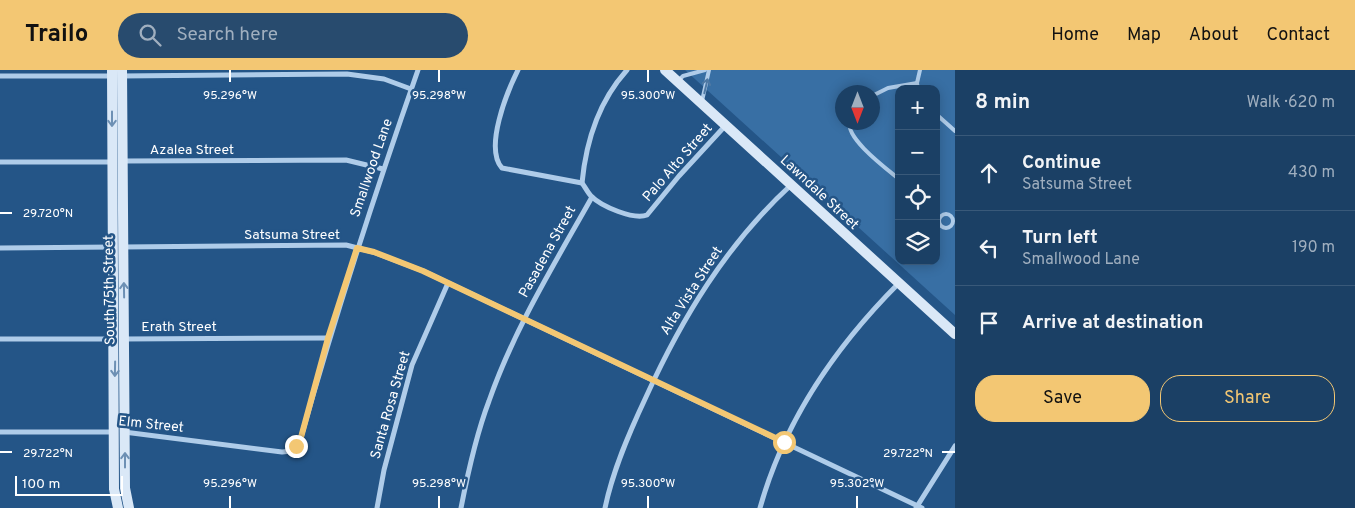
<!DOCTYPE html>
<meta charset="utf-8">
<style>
body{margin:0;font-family:Overpass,sans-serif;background:#284b6e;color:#f1f3f6}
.controls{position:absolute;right:15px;top:15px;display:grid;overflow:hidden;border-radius:10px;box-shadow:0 2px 12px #0003}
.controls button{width:45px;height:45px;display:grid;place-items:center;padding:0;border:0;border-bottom:1px solid #395979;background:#1b4065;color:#f1f3f6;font:25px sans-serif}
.compass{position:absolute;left:835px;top:15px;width:45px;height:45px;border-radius:50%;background:#1b4065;box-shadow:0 2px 12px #0003;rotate:180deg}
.scale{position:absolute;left:15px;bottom:12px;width:108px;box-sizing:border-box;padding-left:5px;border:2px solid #fff;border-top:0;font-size:14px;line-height:18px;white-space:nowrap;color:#fff;-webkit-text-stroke:4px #245587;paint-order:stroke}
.stop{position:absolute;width:15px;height:15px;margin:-11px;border:4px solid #f3c773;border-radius:50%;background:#fff}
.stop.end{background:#f3c773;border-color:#fff;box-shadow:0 1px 5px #0008}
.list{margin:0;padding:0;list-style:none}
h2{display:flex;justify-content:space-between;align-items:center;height:65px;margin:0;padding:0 20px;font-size:21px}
h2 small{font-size:16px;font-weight:400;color:#a0afbf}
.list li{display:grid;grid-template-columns:32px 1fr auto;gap:15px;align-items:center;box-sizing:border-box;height:75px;padding:0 20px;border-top:1px solid #395979}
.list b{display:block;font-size:19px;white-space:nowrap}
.list p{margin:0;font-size:16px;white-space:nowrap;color:#a0afbf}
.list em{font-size:16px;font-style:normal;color:#a0afbf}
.actions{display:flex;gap:10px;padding:15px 20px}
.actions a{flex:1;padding:11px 0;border:1px solid #f3c773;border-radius:20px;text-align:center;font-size:18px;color:#f3c773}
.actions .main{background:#f3c773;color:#111}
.icon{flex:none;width:28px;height:28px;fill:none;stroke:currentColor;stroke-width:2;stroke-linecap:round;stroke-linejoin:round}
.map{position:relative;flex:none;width:955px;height:438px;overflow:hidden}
header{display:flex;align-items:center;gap:30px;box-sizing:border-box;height:70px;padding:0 25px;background:#f3c773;color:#111}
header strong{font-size:24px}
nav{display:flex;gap:28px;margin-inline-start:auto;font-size:18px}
.search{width:350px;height:45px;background:#284b6e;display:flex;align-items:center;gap:12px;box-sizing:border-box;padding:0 18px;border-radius:28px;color:#a0afbf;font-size:19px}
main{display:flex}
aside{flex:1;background:#1b4065}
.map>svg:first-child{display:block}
.green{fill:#386fa4;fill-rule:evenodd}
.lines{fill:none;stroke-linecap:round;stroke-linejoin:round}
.lane{stroke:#afcce9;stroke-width:4}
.street{stroke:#afcce9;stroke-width:5}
.secondary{stroke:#dae8f7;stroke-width:10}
.oneway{stroke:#4e79a4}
.oneway2{stroke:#6d90b4}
.route{stroke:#f3c773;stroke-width:6}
.ticks{fill:none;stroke:#fff;stroke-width:2}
.labels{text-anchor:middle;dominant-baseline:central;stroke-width:5;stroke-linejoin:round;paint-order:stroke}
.street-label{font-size:14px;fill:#fff;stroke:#245587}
.ticks-label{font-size:12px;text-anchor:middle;fill:#fff;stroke:#245587;stroke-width:5;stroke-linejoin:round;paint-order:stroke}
</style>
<header>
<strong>Trailo</strong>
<div class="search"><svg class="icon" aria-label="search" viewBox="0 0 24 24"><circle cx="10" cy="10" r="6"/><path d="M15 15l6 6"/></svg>Search here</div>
<nav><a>Home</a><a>Map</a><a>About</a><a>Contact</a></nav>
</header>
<main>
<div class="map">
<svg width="955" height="438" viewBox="0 0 955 438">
<rect width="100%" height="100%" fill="#245587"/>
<path class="green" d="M 685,0 L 955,0 L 955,245 ZM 899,19 L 936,19 L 936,191 L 899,191 ZM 842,22 L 872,22 L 872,52 L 842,52 Z"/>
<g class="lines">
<g class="lane">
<path d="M 678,11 L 683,6 L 705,0"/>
<path d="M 918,19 L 917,13 L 920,0"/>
<path d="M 872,26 L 888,18 L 917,13"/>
<path d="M 702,31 L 709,0"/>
<path d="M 936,44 L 955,61"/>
<path d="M 850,52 C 845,68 887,99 899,109"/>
<circle cx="946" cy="151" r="7"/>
</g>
<g class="street">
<path d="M 518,0 C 507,22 484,78 502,98 L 582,113"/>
<path d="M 627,0 C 598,32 586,71 582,113 C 585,117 588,123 591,126 C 602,137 634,150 647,145 L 679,106 L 725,56"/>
<path d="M 0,6 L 113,6"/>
<path d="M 121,6 L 347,4 L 384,9 L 411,19"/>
<path d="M 122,91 L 346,90 L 383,99"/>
<path d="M 0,92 L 114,92"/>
<path d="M 123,177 L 346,175 L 373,182 L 423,201 L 922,438"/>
<path d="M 0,178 L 114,177"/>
<path d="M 0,269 L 114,269"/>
<path d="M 123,269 L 329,268"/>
<path d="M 0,362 L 115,362"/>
<path d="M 124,362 L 282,382 L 292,381 L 300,371 C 335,246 375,123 418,0"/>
<path d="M 377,438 L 384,400 L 412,295 L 448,213"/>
<path d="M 461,438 C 468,402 476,365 489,331 C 514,259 555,193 592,127"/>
<path d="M 605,438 C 613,400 629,363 646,327 C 682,248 726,175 791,115"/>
<path d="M 760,438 C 784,352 836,276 899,213"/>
<path d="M 916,438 L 955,376"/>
</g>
<g class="secondary">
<path d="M 112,0 L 114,419 L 118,438"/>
<path d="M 122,0 L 125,418 L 129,438"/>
<path d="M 665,0 L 955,264"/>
</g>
</g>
<defs><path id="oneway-shaft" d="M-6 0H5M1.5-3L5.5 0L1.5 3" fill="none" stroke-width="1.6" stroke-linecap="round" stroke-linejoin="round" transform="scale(1.25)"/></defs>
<use class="oneway" href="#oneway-shaft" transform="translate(706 16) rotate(-77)"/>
<g class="oneway2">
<use href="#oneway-shaft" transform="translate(112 49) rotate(90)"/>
<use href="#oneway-shaft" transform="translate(124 220) rotate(-91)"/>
<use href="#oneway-shaft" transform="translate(115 299) rotate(91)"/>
<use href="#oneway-shaft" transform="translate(125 390) rotate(-90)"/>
</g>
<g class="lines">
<path class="route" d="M 296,376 L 300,371 L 328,268 L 357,178 L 374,182 L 423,201 L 784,372"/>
</g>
<path class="ticks" d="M 230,0 L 230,12M 439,0 L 439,12M 648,0 L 648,12M 0,143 L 12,143M 0,382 L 12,382M 942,382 L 955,382M 230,426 L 230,438M 439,426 L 439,438M 648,426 L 648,438M 857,426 L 857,438"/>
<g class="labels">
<g class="street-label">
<text x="192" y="80">Azalea Street</text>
<text transform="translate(678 93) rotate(-49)">Palo Alto Street</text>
<text transform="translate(372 98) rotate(-71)">Smallwood Lane</text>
<text transform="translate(819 123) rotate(43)">Lawndale Street</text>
<text x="292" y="165">Satsuma Street</text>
<text transform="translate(548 182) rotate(-61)">Pasadena Street</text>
<text transform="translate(110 220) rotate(-91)">South 75th Street</text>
<text transform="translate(692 221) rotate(-57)">Alta Vista Street</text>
<text x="179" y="257">Erath Street</text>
<text transform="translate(391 335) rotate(-74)">Santa Rosa Street</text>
<text transform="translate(151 355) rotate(6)">Elm Street</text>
</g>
</g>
<g class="ticks-label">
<text x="230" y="29">95.296°W</text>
<text x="439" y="29">95.298°W</text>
<text x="648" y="29">95.300°W</text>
<text x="48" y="147">29.720°N</text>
<text x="908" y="387">29.722°N</text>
<text x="48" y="387">29.722°N</text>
<text x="230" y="417">95.296°W</text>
<text x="439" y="417">95.298°W</text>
<text x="648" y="417">95.300°W</text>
<text x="857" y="417">95.302°W</text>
</g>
</svg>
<div class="controls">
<button>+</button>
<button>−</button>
<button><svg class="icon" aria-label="locate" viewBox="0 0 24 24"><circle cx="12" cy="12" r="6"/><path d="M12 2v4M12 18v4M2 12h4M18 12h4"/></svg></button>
<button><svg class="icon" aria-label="layers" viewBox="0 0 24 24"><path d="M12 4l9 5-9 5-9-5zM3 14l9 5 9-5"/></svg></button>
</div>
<svg class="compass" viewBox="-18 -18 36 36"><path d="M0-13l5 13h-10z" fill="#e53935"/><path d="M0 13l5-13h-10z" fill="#a0afbf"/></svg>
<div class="scale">100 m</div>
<div class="stop" style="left:784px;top:372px"></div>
<div class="stop end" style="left:296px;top:376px"></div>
</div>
<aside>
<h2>8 min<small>Walk · 620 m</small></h2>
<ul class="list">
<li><svg class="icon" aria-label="ahead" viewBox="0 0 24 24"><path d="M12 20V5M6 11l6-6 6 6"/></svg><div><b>Continue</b><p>Satsuma Street</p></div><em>430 m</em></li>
<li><svg class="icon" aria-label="left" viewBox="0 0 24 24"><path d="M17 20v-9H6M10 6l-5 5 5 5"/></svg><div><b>Turn left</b><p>Smallwood Lane</p></div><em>190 m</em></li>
<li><svg class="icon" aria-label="arrive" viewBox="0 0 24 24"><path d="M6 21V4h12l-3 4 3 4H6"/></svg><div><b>Arrive at destination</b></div></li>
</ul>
<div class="actions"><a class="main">Save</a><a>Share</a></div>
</aside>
</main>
